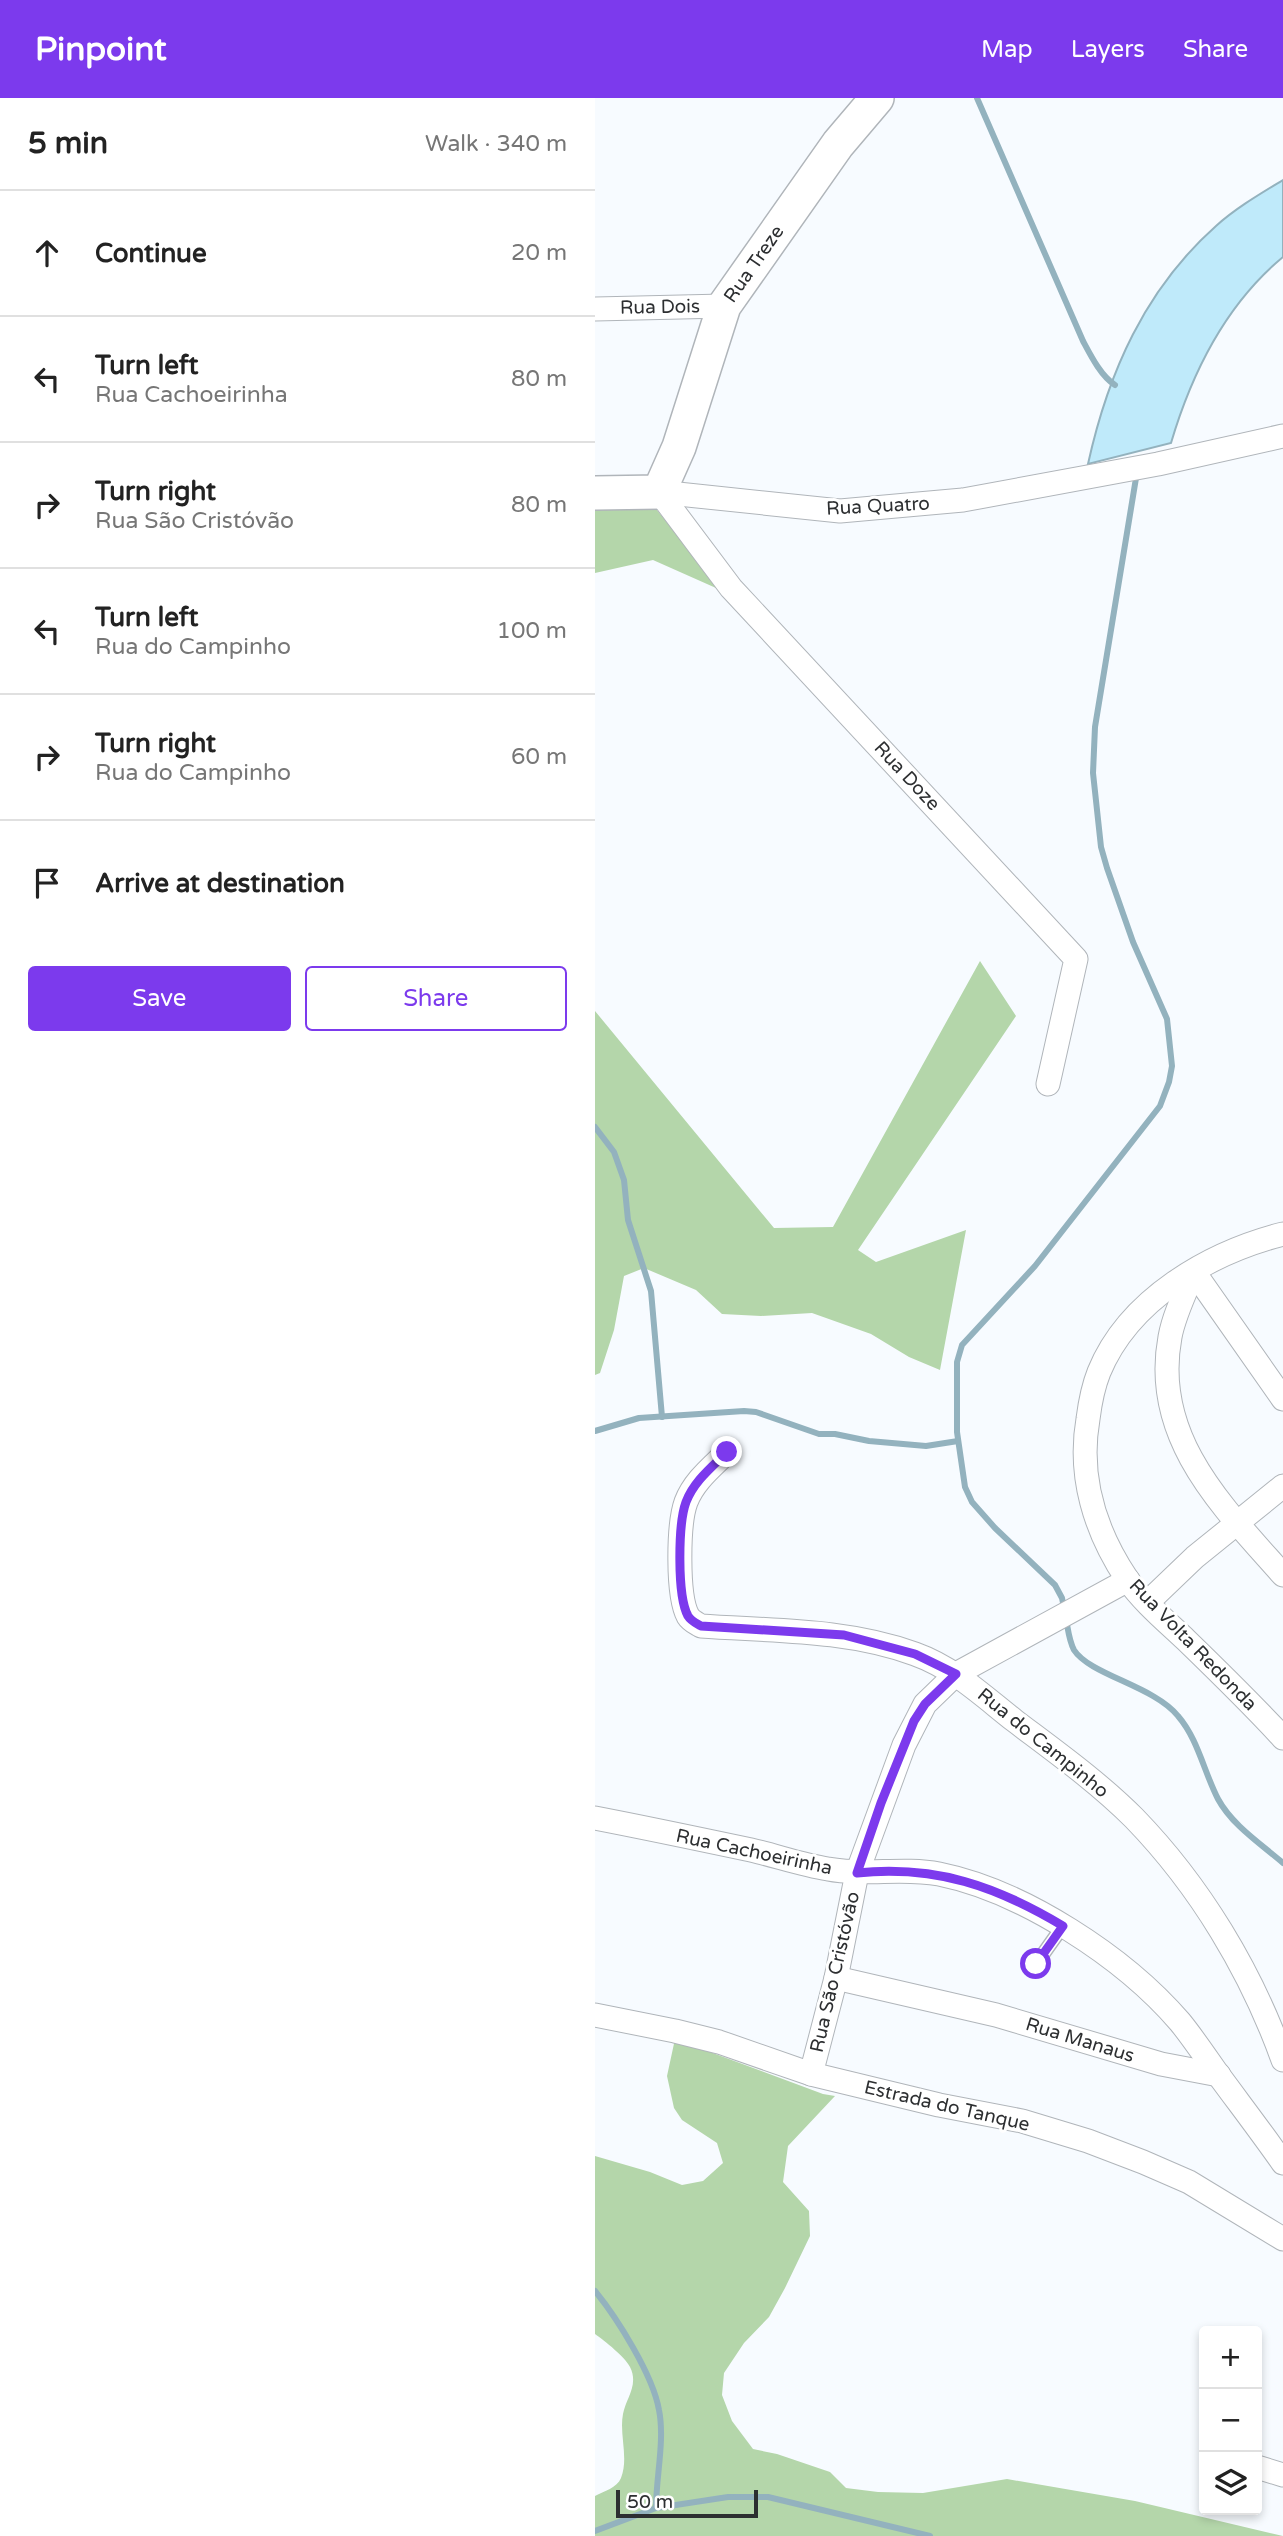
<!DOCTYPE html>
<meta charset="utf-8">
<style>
body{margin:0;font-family:"Varela Round",sans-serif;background:#f2f2f2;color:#222}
.controls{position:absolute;right:21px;bottom:21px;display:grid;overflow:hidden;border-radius:7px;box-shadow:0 4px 10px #0003}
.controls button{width:63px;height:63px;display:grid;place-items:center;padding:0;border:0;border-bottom:2px solid #e0e0e0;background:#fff;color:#222;font:35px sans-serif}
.scale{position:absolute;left:21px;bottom:18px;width:142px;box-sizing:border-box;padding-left:7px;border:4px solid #2d2f31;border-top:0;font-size:19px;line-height:24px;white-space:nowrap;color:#2d2f31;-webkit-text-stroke:5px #fff;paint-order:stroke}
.stop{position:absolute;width:21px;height:21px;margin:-16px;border:5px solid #7c3aed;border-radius:50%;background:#fff}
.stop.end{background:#7c3aed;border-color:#fff;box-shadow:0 2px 7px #0008}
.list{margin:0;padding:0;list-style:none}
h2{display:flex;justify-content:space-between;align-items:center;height:91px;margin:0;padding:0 28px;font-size:30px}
h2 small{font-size:23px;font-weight:400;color:#767676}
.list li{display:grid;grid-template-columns:46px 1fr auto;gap:21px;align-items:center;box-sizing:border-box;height:126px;padding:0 28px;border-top:2px solid #e0e0e0}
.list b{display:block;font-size:26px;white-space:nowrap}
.list p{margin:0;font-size:23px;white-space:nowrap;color:#767676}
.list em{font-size:23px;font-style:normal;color:#767676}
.actions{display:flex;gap:14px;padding:21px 28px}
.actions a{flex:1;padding:16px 0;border:2px solid #7c3aed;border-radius:7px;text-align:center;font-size:24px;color:#7c3aed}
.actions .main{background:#7c3aed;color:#fff}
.icon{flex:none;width:38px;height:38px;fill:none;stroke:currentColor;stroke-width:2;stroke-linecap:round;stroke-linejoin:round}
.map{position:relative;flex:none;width:688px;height:2438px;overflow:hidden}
header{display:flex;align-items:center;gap:42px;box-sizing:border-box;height:98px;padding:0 35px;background:#7c3aed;color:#fff}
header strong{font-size:33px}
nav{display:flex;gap:38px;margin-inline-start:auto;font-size:24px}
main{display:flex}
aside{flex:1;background:#fff}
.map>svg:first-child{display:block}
.green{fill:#b4d6aa}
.water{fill:#bfeafa;stroke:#93b2be;stroke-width:2}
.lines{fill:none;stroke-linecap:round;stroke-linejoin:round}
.stream{stroke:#93b2be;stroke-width:6}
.lane-casing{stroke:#b0b5ba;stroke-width:15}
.street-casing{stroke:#b0b5ba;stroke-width:25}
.secondary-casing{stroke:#b0b5ba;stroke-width:36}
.lane{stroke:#fff;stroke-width:12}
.street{stroke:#fff;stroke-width:23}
.secondary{stroke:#fff;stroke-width:33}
.route{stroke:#7c3aed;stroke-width:9}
.labels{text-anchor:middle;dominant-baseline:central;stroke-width:6;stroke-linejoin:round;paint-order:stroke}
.street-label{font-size:19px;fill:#2d2f31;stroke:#fff}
</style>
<header>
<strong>Pinpoint</strong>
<nav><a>Map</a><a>Layers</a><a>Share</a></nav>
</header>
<main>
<aside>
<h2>5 min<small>Walk · 340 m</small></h2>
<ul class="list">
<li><svg class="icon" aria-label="ahead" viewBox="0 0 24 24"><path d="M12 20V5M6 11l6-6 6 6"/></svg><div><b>Continue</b></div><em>20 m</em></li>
<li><svg class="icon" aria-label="left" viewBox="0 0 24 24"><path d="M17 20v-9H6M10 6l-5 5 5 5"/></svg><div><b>Turn left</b><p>Rua Cachoeirinha</p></div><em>80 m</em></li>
<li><svg class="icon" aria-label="right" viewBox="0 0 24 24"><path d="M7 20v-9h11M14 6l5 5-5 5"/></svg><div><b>Turn right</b><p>Rua São Cristóvão</p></div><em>80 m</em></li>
<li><svg class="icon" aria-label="left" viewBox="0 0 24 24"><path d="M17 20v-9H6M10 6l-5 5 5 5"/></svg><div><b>Turn left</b><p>Rua do Campinho</p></div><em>100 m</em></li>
<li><svg class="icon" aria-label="right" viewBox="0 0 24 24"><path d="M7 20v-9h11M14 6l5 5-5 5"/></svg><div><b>Turn right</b><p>Rua do Campinho</p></div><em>60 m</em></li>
<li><svg class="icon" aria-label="arrive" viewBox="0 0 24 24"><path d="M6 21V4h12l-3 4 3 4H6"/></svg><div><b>Arrive at destination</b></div></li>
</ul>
<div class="actions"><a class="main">Save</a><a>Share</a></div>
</aside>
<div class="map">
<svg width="688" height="2438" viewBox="0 0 688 2438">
<rect width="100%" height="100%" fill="#f7fbff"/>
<g class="green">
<path d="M 0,404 L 56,405 L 130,494 L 58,462 L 0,475 Z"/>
<path d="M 385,863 L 421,918 L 263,1152 L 281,1164 L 371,1132 L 345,1272 L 314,1259 L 276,1236 L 217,1215 L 166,1218 L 127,1216 L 101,1192 L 49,1170 L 29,1178 L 19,1232 L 5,1275 L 0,1277 L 0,913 L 179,1130 L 238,1129 Z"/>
<path d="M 80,1941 L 228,1996 L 240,1998 L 193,2048 L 188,2084 L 214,2113 L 215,2138 L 190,2190 L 174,2219 L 149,2245 L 129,2275 L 127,2297 L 137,2323 L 158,2351 L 182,2356 L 235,2374 L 251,2390 L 283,2394 L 328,2395 L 412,2381 L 540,2403 L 688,2438 L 0,2438 L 0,2398 C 9,2393 22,2390 26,2380 C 34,2360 24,2336 28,2316 C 31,2300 44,2287 35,2269 C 30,2259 10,2243 0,2236 L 0,2058 L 55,2074 L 87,2087 L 108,2083 L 128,2065 L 122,2045 L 87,2022 L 79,2010 L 72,1978 Z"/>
</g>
<path class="water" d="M 688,82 L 688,159 C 630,207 597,274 576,345 L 493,366 C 513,275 550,191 621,128 C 641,110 665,96 688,82 Z"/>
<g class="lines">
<g class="stream">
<path d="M 382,0 L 488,243 C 496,258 506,278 520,287"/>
<path d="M 0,1029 L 19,1054 L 29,1082 L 33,1122 L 56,1193 L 67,1319"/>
<path d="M 0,1333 L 44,1320 L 149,1313 L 161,1314 L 224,1336 L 240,1336 L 274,1343 L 331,1348 L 363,1343"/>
<path d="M 469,1510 L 467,1500 L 460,1487 L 400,1430 L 377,1404 L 370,1389 L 362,1334 L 362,1264 L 367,1247 L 440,1168 L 565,1008 L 574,984 L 577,968 L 572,921 L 538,844 L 512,770 L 506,749 L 498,675 L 500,629 L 542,374"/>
<path d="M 471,1521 C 473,1531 474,1543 479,1552 C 495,1577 559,1588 583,1618 C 603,1641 609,1674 623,1701 C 637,1727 666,1746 688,1765"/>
<path d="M 0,2193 C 22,2220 58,2277 64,2312 C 70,2342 61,2379 61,2410"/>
<path d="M 0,2433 L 61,2410 L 133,2399 L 173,2399 L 335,2438"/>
</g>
<g class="lane-casing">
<path id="lane" d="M 441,1866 L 468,1828"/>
</g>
<g class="street-casing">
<g id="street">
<path d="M 0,211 L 129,208"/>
<path d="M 64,394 L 136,490 L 481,861 L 453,986"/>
<path d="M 64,394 L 245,413 L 368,402 L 563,366 L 688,338"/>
<path d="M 688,1136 C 614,1155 534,1201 504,1274 C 498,1289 495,1305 493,1321 C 483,1378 500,1433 532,1481 C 548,1504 571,1523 591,1542 C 624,1574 657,1606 688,1640"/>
<path d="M 599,1174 C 590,1195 579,1217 575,1239 C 556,1340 628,1409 688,1477"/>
<path d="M 599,1174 L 688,1301"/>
<path d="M 132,1354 C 117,1369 99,1383 91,1404 C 83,1426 82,1498 93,1518 C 96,1523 101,1525 106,1528 C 177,1533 252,1531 320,1556 C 359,1570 388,1598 420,1623 C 461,1654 503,1684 539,1720 C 605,1788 656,1873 688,1962"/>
<path d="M 553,1504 L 600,1459 L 688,1388"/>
<path d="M 0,1720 C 52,1730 104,1741 156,1752 C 182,1758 207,1767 233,1771 C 270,1778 307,1769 344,1776 C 428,1793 529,1859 585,1924 C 598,1940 610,1958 622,1975 C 644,2005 667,2035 688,2065"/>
<path d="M 241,1880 L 401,1917 L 566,1966 L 624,1977"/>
<path d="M 0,1917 L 80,1933 L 124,1944 L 216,1976 L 344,2007 L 427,2023 L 493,2043 L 548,2064 L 594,2084 L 688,2141"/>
<path d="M 216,1976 L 241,1880 L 262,1775 L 309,1647 L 330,1606 L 361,1576 L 533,1482"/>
<path d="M 662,2369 L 688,2377"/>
</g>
</g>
<g class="secondary-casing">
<path id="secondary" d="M 0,395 L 64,394 L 84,349 L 129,208 L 243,46 L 282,0"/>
</g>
<use href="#lane" class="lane"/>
<use href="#street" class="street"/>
<use href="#secondary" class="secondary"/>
</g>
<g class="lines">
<path class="route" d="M 132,1354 C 117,1369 99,1383 91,1404 C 83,1426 82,1498 93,1518 C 96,1523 101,1525 106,1528 L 249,1537 L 320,1556 L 361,1576 L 330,1606 L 319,1623 L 286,1705 L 262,1775 C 341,1767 401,1788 468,1828 L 441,1866"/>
</g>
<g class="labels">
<g class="street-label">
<text transform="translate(159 166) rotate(-55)">Rua Treze</text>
<text transform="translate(65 209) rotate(-1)">Rua Dois</text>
<text transform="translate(283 408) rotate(-3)">Rua Quatro</text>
<text transform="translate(312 678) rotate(47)">Rua Doze</text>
<text transform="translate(598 1547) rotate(46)">Rua Volta Redonda</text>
<text transform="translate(448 1645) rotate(39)">Rua do Campinho</text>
<text transform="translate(159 1754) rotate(12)">Rua Cachoeirinha</text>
<text transform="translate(240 1874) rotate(-77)">Rua São Cristóvão</text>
<text transform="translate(485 1942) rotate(17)">Rua Manaus</text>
<text transform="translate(352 2008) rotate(13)">Estrada do Tanque</text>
</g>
</g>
</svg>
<div class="controls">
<button>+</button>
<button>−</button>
<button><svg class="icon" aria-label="layers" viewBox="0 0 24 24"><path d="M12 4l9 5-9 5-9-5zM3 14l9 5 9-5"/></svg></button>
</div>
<div class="scale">50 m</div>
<div class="stop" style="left:441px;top:1866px"></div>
<div class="stop end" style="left:132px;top:1354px"></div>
</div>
</main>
